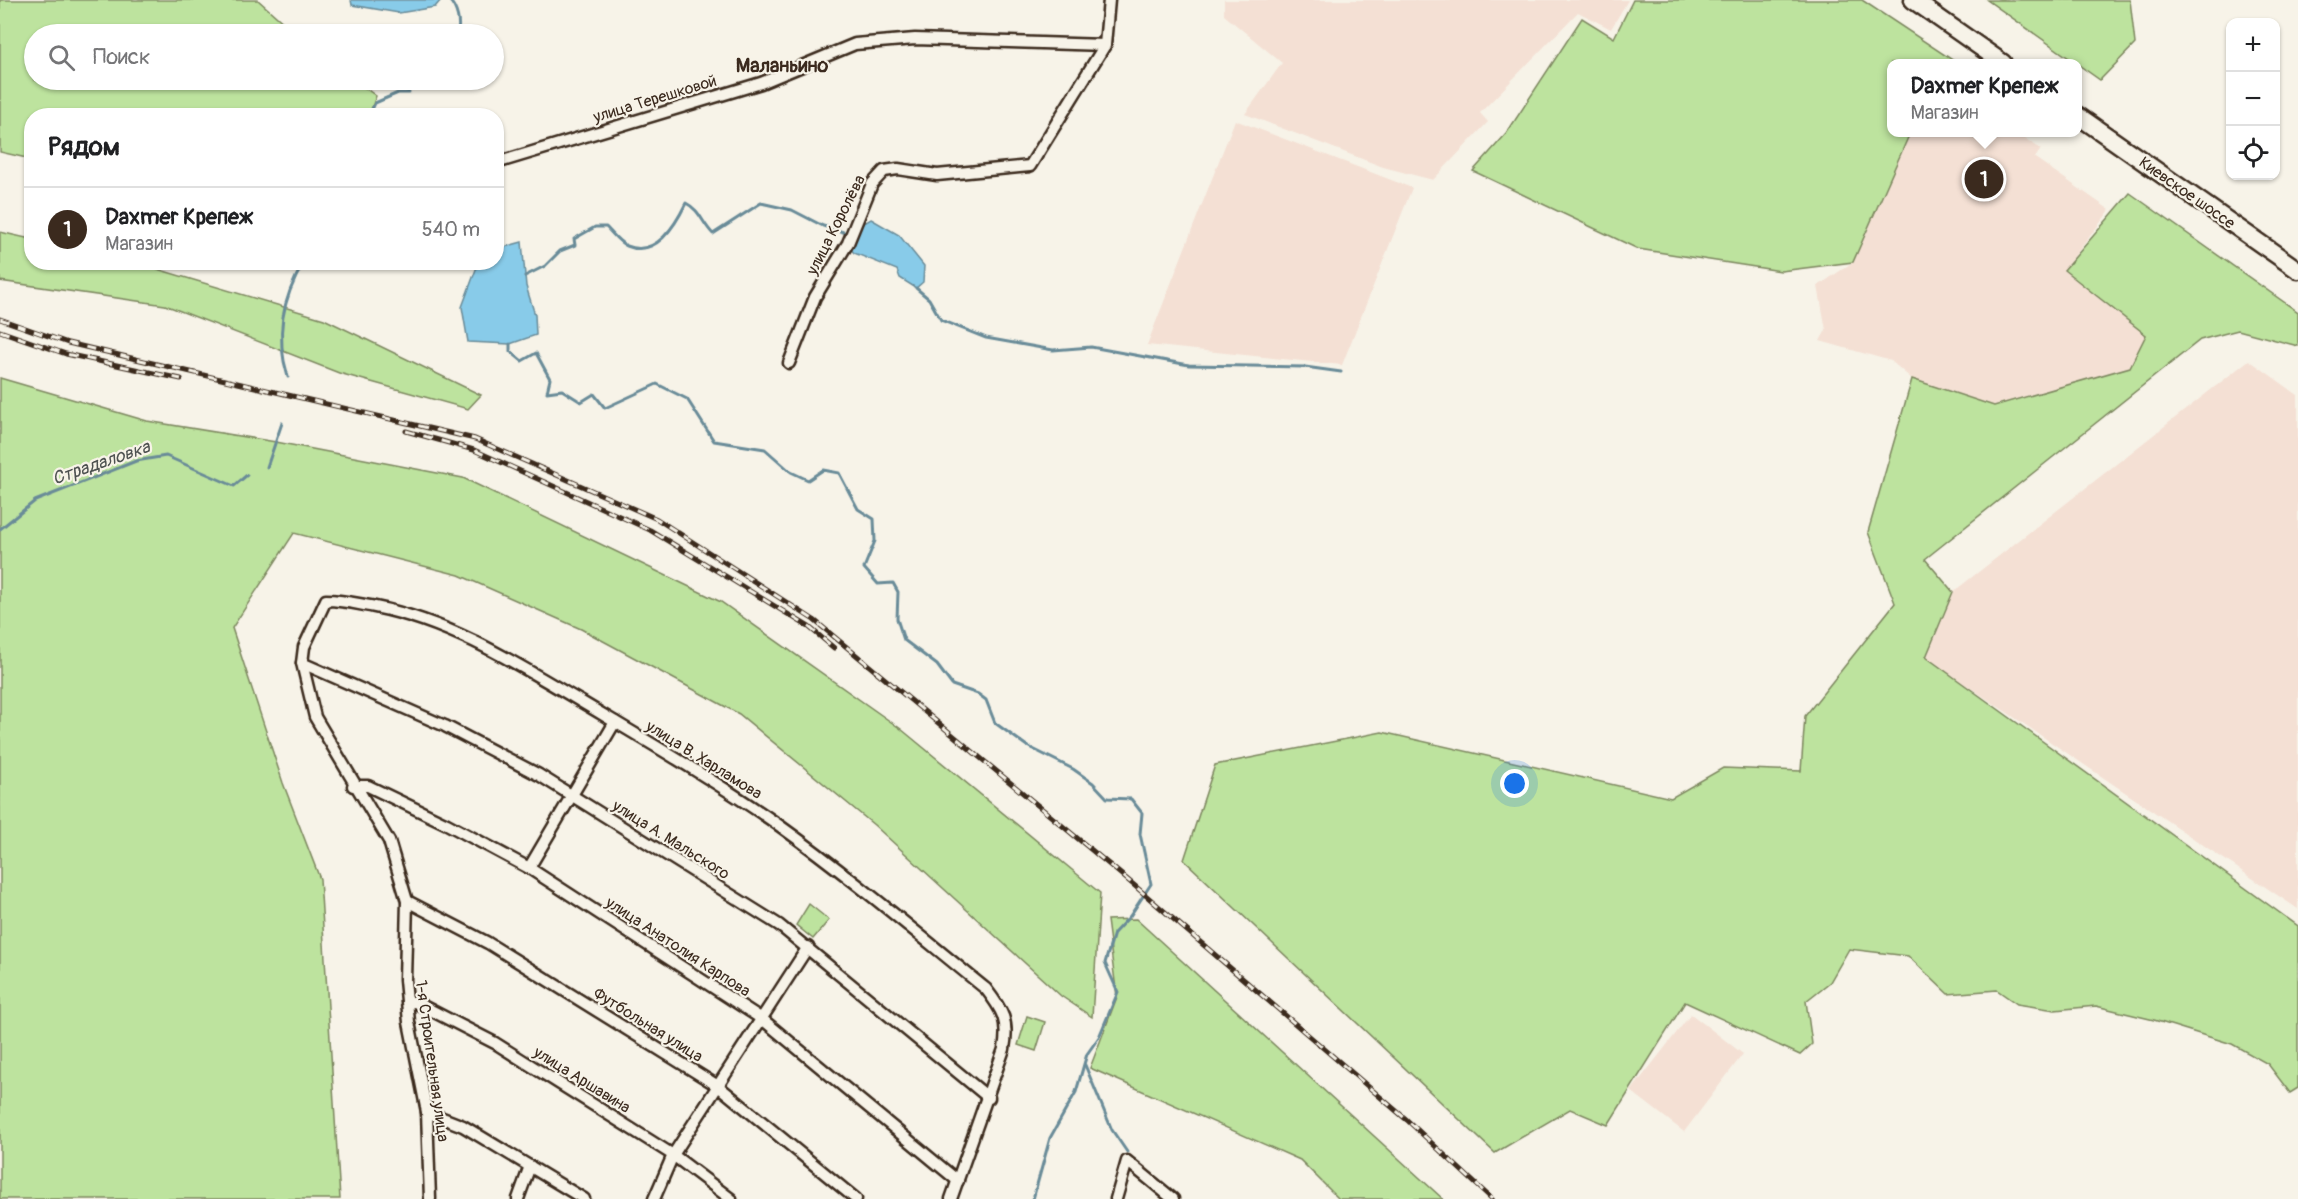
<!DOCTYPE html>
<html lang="ru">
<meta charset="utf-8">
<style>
body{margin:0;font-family:Pangolin,sans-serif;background:#f6f6f6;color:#202124}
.controls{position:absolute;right:18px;top:18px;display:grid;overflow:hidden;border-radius:12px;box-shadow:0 2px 4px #0004}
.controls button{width:54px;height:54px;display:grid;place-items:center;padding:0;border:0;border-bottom:2px solid #e0e0e0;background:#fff;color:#202124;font:30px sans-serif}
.you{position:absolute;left:1515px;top:784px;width:21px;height:21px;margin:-15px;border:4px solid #fff;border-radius:50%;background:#1a73e8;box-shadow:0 0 0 9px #1a73e833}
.badge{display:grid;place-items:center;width:39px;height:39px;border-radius:50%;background:#3b2a1e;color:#fff;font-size:20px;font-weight:700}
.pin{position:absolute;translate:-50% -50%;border:3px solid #fff;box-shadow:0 2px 6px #0006}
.popup{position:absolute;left:1887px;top:59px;width:195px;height:78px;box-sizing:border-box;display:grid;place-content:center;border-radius:12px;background:#fff;filter:drop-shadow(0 2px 4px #0005);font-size:20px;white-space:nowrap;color:#757577}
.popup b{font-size:22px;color:#202124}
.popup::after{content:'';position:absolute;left:50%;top:100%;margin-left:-12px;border:12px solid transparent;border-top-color:#fff}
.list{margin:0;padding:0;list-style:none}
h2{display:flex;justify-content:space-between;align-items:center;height:78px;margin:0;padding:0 24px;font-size:26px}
h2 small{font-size:20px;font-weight:400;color:#757577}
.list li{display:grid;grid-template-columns:39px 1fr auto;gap:18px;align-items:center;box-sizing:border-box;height:84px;padding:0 24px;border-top:2px solid #e0e0e0}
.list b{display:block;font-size:22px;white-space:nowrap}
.list p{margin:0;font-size:20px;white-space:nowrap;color:#757577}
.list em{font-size:20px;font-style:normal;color:#757577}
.icon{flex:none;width:33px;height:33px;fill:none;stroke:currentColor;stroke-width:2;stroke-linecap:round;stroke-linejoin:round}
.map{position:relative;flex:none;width:2298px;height:1199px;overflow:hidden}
.search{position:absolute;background:#fff;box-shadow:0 2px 4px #0004;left:24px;top:24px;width:480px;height:66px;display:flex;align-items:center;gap:15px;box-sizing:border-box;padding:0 21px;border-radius:33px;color:#757577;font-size:22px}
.panel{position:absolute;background:#fff;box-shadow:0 2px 4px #0004;left:24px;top:108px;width:480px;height:162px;border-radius:24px}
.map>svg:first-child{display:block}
.built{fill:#f4e0d4}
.green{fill:#bde39e;stroke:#7c865e;stroke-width:1.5}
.water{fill:#88cbe9;stroke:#698b98;stroke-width:1.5}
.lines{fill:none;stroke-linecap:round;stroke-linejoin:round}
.stream{stroke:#698b98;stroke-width:3}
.minor-casing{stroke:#3b2a1e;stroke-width:15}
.highway-casing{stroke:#3b2a1e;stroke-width:21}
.minor{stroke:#f7f3e8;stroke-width:10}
.highway{stroke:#f7f3e8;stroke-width:16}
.rail-casing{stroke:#3b2a1e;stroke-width:5}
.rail{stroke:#f7f3e8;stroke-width:3;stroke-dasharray:9;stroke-linecap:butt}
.labels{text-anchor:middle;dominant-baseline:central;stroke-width:4.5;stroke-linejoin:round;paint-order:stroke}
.street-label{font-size:16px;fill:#3b2a1e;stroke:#f7f3e8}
.water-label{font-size:18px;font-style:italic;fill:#4e5251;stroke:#f7f3e8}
.quarter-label{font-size:20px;font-weight:bold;fill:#3b2a1e;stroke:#f7f3e8}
</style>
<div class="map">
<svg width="2298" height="1199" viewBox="0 0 2298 1199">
<rect width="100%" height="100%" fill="#f7f3e8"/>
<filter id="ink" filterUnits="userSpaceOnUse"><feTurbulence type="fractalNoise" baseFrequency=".0167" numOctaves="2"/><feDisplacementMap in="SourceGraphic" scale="12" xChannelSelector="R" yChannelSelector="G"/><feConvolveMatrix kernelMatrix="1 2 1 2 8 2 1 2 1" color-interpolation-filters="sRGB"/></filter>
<g filter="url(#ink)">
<g class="built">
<path d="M 1224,0 L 1628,0 L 1611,29 L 1578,12 L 1480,113 L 1488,122 L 1433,180 L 1383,167 L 1245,114 L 1282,63 L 1224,15 Z"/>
<path d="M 1235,120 L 1412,188 L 1342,365 L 1147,345 Z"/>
<path d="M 1910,133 L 2016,133 L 2041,149 L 2035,158 L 2110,210 L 2064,270 L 2146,335 L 2130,367 L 1994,406 L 1912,379 L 1891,361 L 1820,341 L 1826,330 L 1818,286 L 1853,262 Z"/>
<path d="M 2249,360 L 2298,395 L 2298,909 L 1926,658 L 1953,592 Z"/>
<path d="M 1691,1014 L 1743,1054 L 1684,1132 L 1631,1091 Z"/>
</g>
<g class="green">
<path d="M 0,0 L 258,0 L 296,34 L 34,34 L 34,80 L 354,80 L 376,96 L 369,115 L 32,116 L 31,159 L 0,152 Z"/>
<path d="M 1633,0 L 1862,0 L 1957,63 L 1891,63 L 1891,132 L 1910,133 L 1853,262 L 1781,271 L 1638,249 L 1473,171 L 1506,134 L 1582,18 L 1614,38 Z"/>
<path d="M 1987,0 L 2130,0 L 2135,44 L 2100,80 Z"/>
<path d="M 2130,193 L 2298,312 L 2298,346 L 2238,330 L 2200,340 L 1925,559 L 1953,592 L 1926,657 L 2298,926 L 2298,1088 L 2290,1093 L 2268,1064 L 2232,1044 L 2154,1020 L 2096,1006 L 2055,1010 L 2017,1004 L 1997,990 L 1948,994 L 1908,956 L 1849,949 L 1830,982 L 1806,1001 L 1812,1044 L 1800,1055 L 1685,1002 L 1608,1125 L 1570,1109 L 1495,1153 L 1184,860 L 1215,765 L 1382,732 L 1671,798 L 1723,768 L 1801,771 L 1805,716 L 1895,603 L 1868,532 L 1912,379 L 1994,406 L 2130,367 L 2146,335 L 2064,270 Z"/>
<path d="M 0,232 L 31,239 L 32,262 L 137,263 L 324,319 L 481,395 L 468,409 L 339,373 L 165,305 L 0,281 Z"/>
<path d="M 0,378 L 147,421 L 276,442 L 463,478 L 721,602 L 901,729 L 1100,893 L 1092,1017 L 1061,996 L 874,825 L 739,714 L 581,629 L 459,575 L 294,533 L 232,628 L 283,783 L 320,879 L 340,1199 L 0,1199 Z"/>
<path d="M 809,904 L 829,920 L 813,939 L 796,925 Z"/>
<path d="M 1136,919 L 1443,1199 L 1339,1199 L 1300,1160 L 1090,1068 L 1117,997 L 1107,920 Z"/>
<path d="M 1027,1016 L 1045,1022 L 1036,1051 L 1018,1045 Z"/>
</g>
<g class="water">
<path d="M 351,0 L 441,0 L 435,7 L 399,13 L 352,5 Z"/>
<path d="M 871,219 L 899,235 L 924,266 L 923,282 L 916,288 L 900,278 L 897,270 L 854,253 L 851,249 L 859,226 Z"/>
<path d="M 522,242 L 526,286 L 535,315 L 536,335 L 510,344 L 468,342 L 462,307 L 478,264 L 496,262 L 497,249 Z"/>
</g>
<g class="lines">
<g class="stream">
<path d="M 449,0 C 457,8 461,24 457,34"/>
<path d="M 369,116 L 375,103 L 398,93 L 409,93 L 402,80"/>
<path d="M 525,276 L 545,266 L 560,251 L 575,245 L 574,239 L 595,227 L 606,227 C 612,233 619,243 627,246 C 656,258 676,224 686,203 C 700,210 702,223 713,234 L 761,203 L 792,210 L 823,226 L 850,234"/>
<path d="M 916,288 L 929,299 L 941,320 L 986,338 L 1053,350 L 1091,347 L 1189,365 L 1305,367 L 1341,372"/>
<path d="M 510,344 L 510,351 L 522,361 L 536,353 L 550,379 L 547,392 L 562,390 L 581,402 L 594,394 L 605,408 L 657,384 L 687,399 L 714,441 L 765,449 L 791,472 L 808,480 L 823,470 L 839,473 L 858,509 L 874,519 L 875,541 L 864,568 L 878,584 L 893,583 L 898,592 L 897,619 L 904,640 L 937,665 L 952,685 L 978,694 L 986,700 L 995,723 L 1027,746 L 1073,769 L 1093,783 L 1107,798 L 1131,799 L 1142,813 L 1140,834 L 1151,884 L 1130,916 L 1114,933 L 1105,963 L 1118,992 L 1099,1037 L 1087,1054 L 1076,1092 L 1050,1138 L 1033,1199"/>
<path d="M 288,377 C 275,335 282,299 304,262"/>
<path d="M 267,467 L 282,423"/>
<path d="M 0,529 L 35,501 L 136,461 L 166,456 L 234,486 L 247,475"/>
<path d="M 1085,1065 L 1112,1130 L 1127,1152"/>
</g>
<g class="minor-casing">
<g id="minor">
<path d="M 496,163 L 761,83 L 855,44 L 915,39 L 1105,45"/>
<path d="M 789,363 L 815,297 L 848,243 L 872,184 L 884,171 L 898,169 L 937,175 L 1030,166 L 1105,45 L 1109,0"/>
<path d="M 302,663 L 445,726 L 539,775 L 779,925 L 989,1098"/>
<path d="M 353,786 L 368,786 L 447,824 L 529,868 L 762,1019 L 958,1181"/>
<path d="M 529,868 L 615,722"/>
<path d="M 407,901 L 488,943 L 718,1086 L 856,1199"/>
<path d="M 407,1002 L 415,1002 L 495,1043 L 673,1155 L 731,1199"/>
<path d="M 427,1112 L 463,1126 L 584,1199"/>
<path d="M 430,1199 L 427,1112 L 409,1022 L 405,980 L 407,901 L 389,841 L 315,717 L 302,663 L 304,647 L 326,600 C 343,600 358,604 375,607 C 451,622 514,662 580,701 C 647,741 716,781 780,826 C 851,877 918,934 986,989 C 1003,1011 1009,1021 1004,1049 L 951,1199"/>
<path d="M 518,1199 L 530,1166"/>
<path d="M 654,1199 L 673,1155 L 808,947"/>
<path d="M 1116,1199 L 1127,1161 L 1173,1199"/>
</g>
</g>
<g class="highway-casing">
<g id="highway">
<path d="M 1913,0 L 2003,63"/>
<path d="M 2077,115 L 2298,270"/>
</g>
</g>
<use href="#minor" class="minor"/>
<use href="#highway" class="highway"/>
<g class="rail-casing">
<g id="rail">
<path d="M 0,319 L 68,343 L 475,439 L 657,519 L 814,620 L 1135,886 L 1407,1120 L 1492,1199"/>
<path d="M 0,331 L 66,354 L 181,379"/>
<path d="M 406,431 L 474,450 L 650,530 L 809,627 L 834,648"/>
</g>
</g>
<use href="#rail" class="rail"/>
</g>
</g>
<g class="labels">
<g class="street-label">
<text transform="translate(655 99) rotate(-17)">улица Терешковой</text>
<text transform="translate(2187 193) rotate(35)">Киевское шоссе</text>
<text transform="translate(836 225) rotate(-63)">улица Королёва</text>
<text transform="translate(704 760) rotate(32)">улица В. Харламова</text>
<text transform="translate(671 840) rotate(32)">улица А. Мальского</text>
<text transform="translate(678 947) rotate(33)">улица Анатолия Карпова</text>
<text transform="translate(648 1025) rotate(32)">Футбольная улица</text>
<text transform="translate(432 1061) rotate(82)">1-я Строительная улица</text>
<text transform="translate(582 1080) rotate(32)">улица Аршавина</text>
</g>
<g class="water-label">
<text transform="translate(101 463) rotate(-19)">Страдаловка</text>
</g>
<g class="quarter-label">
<text x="782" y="65">Маланьино</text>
</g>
</g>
</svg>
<div class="controls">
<button>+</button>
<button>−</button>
<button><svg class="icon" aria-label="locate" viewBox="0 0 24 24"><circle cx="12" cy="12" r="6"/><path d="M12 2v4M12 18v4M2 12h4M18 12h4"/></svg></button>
</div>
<div class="you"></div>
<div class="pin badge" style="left:1984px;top:179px">1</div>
<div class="popup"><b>Daxmer Крепеж</b>Магазин</div>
<div class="search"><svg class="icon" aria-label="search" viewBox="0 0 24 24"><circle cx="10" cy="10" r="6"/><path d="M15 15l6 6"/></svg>Поиск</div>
<section class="panel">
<h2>Рядом<small></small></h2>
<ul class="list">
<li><span class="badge">1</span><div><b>Daxmer Крепеж</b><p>Магазин</p></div><em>540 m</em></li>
</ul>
</section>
</div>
